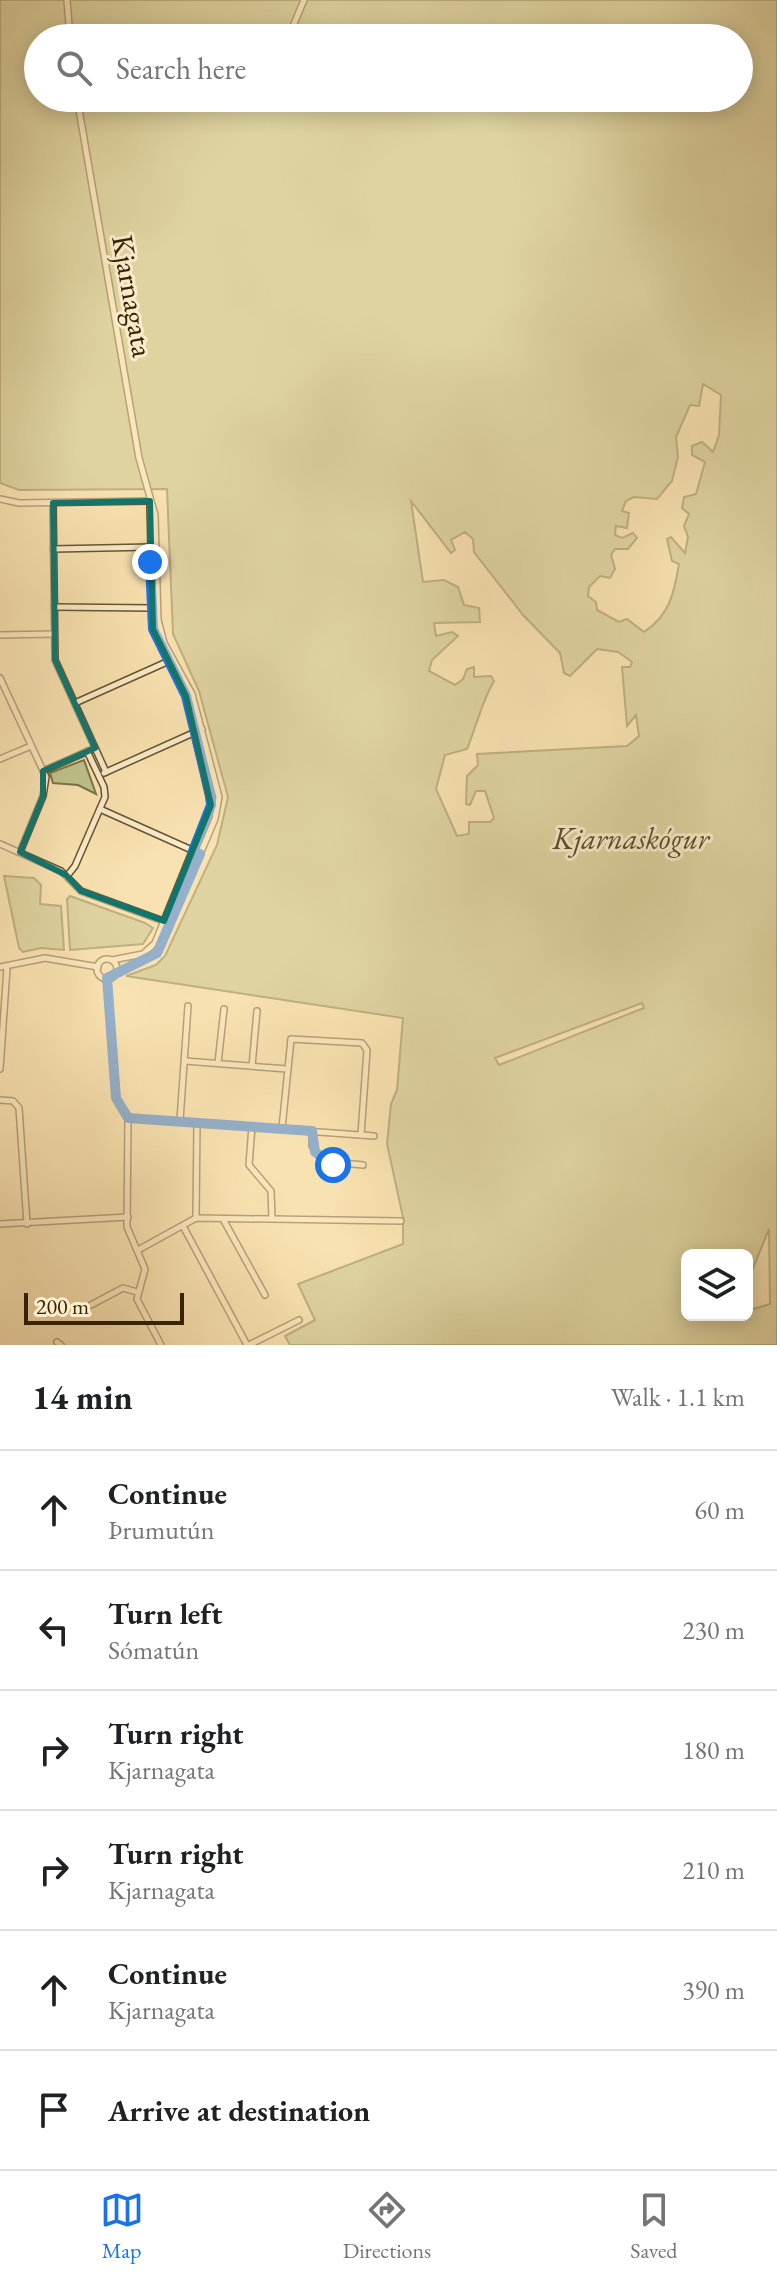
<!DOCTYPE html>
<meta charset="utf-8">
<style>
body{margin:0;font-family:"EB Garamond",serif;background:#f6f6f6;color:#202124}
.controls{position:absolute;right:24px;bottom:24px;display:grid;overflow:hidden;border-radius:12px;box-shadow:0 4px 20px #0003}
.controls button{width:72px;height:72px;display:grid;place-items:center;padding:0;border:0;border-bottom:2px solid #e0e0e0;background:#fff;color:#202124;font:40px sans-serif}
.scale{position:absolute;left:24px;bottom:20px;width:160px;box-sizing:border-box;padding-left:8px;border:4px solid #382303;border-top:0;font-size:22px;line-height:28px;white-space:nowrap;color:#382303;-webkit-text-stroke:6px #fbeccc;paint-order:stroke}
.stop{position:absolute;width:24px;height:24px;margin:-18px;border:6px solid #1a73e8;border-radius:50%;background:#fff}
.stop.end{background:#1a73e8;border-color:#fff;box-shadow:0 2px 8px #0008}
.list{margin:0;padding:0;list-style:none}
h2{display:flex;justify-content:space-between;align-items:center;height:104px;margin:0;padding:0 32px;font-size:34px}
h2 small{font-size:26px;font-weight:400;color:#757577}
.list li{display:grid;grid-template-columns:52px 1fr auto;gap:24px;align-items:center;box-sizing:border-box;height:120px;padding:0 32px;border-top:2px solid #e0e0e0}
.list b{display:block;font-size:30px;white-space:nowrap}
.list p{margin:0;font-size:26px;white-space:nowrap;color:#757577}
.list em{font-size:26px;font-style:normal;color:#757577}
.icon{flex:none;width:44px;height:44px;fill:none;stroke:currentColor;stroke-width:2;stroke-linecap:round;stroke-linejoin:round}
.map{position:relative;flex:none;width:777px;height:1345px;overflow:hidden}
.search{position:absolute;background:#fff;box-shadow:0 4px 20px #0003;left:24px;right:24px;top:24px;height:88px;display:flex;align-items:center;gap:20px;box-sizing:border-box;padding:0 28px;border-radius:44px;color:#757577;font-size:30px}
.sheet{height:824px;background:#fff}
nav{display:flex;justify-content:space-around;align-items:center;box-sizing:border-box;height:112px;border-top:2px solid #e0e0e0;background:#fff;font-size:22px;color:#757577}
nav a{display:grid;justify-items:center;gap:4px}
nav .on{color:#1a73e8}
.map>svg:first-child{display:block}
.green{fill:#bec38c;stroke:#7b7348;stroke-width:2;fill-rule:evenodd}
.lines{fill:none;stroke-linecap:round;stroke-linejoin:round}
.minor-casing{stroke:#68532e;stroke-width:8}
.minor{stroke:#fbeccc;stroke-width:5}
.route{stroke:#1a73e8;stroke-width:10}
.marked{fill:none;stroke:#0f766e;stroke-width:6;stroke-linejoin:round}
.labels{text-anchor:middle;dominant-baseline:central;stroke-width:6;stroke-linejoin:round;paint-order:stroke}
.street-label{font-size:30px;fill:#382303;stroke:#fbeccc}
.park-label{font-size:30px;font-style:italic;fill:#5a4b25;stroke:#fbeccc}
</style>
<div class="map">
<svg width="777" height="1345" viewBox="0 0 777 1345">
<rect width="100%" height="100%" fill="#f9e2b1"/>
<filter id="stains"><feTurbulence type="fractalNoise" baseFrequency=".0025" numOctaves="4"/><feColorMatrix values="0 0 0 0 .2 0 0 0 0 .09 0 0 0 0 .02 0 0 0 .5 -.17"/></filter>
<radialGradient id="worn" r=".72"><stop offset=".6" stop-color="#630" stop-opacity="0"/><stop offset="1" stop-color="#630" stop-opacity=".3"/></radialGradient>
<g class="green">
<path d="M 0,0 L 777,0 L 777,1345 L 290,1345 L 285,1336 L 315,1320 L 298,1284 L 403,1244 L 403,1217 L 387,1144 L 391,1104 L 397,1090 L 403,1018 L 126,976 L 156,965 L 165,956 L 217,845 L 228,797 L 199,691 L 173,634 L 167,489 L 19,490 L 0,483 ZM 38,38 L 739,38 L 739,98 L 38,98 ZM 703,384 L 721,395 L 719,435 L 713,452 L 702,442 L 692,446 L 692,455 L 705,462 L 696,494 L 684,497 L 682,508 L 689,514 L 684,526 L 688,537 L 685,553 L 671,537 L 667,539 L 672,561 L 679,564 C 674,593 670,615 644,632 L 627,619 L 619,622 L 597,610 L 596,602 L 588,596 L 589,587 L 600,576 L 610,578 L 615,569 L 611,555 L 615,549 L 628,549 L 637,538 L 633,533 L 622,538 L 615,535 L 616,526 L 627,528 L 629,513 L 622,511 L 626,501 L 634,497 L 657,499 L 672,481 L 678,457 L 676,437 L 690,405 L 699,406 ZM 411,501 L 451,553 L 455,550 L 451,540 L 465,532 L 473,539 L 474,552 L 523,615 L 560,653 L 564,673 L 570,676 L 597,649 L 618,652 L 632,662 L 630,667 L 622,667 L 627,726 L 636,715 L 639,736 L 627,746 L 477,754 L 478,765 L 467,776 L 466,804 L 470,805 L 476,791 L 485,791 L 494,818 L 490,822 L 469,822 L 469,834 L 457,836 L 436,789 L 445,755 L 467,749 C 477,725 481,703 494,681 L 491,676 L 474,677 L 474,667 L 467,669 L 463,679 L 455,685 L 429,671 L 432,660 L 458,636 L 452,632 L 436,636 L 434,623 L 480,622 L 479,608 L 464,605 L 458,587 L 444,580 L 423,582 ZM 642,1003 L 644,1008 L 499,1065 L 495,1058 ZM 769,1229 L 770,1304 L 750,1310 L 747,1300 L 747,1315 L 687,1315 L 687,1255 L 747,1255 L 747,1283 Z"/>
<path d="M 84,760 L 96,794 L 78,785 L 53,783 L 50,773 Z"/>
<path d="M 4,876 L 34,878 L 41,885 L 40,904 L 61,906 L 64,950 L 41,948 L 23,952 L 19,948 Z"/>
<path d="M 70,896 L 145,923 L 153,928 L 143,944 L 70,950 L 67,899 Z"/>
</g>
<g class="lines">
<g class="minor-casing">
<g id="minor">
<path d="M 67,0 L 70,38"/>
<path d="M 288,38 L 304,0"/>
<path d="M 77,98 L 139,458 L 155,515 L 158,620 L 164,643 L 192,694 L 219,797 L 215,819 L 159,951 L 117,973"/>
<path d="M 0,499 L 19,503 L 150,501"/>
<path d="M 53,503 L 55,660 L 106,772"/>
<path d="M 53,549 L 152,547"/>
<path d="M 54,607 L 152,608"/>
<path d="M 0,635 L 54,634"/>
<path d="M 0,678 L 46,777 L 43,796 L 20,852"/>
<path d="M 75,703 L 169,661"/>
<path d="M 0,759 L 31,746"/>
<path d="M 43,771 L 95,748"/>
<path d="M 104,773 L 202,729"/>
<path d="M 100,809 L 194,851"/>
<path d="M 0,844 L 61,871 L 81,891 L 166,922"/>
<path d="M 67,876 L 75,866 L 105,797 L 104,787 L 87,751"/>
<circle cx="107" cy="969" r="10"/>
<path d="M 112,960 L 143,954 L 155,943 L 211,805 L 186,696 L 153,629 L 150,506"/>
<path d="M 0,967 L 45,958 L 98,967"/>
<path d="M 107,978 L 116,1098 L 128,1118 L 127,1227 L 145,1269 L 137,1299 L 161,1345"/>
<path d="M 185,1061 L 287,1069"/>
<path d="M 218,1063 L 224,1009"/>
<path d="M 252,1066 L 257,1011"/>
<path d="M 0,1069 L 7,968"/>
<path d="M 0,1100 L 13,1101 L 19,1108 L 27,1224"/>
<path d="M 128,1118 L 374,1136"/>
<path d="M 180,1120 L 188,1006"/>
<path d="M 252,1126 L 249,1165 L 271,1191 L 272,1219"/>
<path d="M 282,1128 L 291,1039 L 362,1043 L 367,1050 L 361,1135"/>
<path d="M 312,1131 L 312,1146 L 323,1161 L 363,1165"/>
<path d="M 196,1218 L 197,1122"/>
<path d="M 223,1219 L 265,1295"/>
<path d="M 0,1224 L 128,1217"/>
<path d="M 183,1226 L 247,1345"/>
<path d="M 138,1250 L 196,1218 L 401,1221"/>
<path d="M 91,1305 L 123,1288 L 137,1292"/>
<path d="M 57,1342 L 61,1345"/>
<path d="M 249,1345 L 299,1320"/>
</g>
</g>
<use href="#minor" class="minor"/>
</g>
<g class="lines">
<path class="route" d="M 150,562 L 153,629 L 186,696 L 210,794 L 211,805 L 193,851 L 200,854 L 157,953 L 107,978 L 116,1098 L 128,1118 L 312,1131 L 315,1152 L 333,1165"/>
</g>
<path d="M0 0H777V1345H0ZM 150,501 L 153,629 L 186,696 L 211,805 L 164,921 L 81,891 L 66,875 L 20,852 L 43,796 L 43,771 L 95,748 L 55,660 L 53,503 Z" fill="#f9e2b1" fill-opacity=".55" fill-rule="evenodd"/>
<path class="marked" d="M 150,501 L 153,629 L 186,696 L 211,805 L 164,921 L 81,891 L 66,875 L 20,852 L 43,796 L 43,771 L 95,748 L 55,660 L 53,503 Z"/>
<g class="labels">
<g class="street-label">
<text transform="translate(133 296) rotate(80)">Kjarnagata</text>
</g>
<g class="park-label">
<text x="631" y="838">Kjarnaskógur</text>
</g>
</g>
<rect width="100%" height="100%" filter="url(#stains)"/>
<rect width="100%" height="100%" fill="url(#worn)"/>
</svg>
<div class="controls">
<button><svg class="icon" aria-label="layers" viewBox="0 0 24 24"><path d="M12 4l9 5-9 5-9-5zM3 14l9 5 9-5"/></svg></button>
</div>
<div class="scale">200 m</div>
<div class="stop" style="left:333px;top:1165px"></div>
<div class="stop end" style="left:150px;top:562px"></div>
<div class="search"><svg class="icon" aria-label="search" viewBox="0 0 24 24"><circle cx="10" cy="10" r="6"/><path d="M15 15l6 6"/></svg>Search here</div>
</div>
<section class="sheet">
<h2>14 min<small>Walk · 1.1 km</small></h2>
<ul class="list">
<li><svg class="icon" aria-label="ahead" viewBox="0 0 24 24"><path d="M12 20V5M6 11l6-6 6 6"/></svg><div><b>Continue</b><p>Þrumutún</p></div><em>60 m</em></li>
<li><svg class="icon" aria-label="left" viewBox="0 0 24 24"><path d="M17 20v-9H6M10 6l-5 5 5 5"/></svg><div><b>Turn left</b><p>Sómatún</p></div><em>230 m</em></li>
<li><svg class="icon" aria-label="right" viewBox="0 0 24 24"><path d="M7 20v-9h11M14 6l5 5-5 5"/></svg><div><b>Turn right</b><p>Kjarnagata</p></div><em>180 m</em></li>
<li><svg class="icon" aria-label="right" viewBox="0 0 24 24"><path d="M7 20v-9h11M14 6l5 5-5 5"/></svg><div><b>Turn right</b><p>Kjarnagata</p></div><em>210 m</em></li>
<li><svg class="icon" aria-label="ahead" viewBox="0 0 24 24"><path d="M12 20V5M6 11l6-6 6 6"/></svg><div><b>Continue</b><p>Kjarnagata</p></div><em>390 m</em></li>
<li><svg class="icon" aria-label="arrive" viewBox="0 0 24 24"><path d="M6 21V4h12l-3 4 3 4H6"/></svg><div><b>Arrive at destination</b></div></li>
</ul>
</section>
<nav>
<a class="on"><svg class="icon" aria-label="map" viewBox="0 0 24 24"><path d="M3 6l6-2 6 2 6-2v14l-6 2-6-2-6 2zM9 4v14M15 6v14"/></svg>Map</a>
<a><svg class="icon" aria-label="directions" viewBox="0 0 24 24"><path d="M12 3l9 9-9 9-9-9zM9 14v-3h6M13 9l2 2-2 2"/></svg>Directions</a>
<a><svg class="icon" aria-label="saved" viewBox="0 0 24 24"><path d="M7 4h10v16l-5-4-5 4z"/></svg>Saved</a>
</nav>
